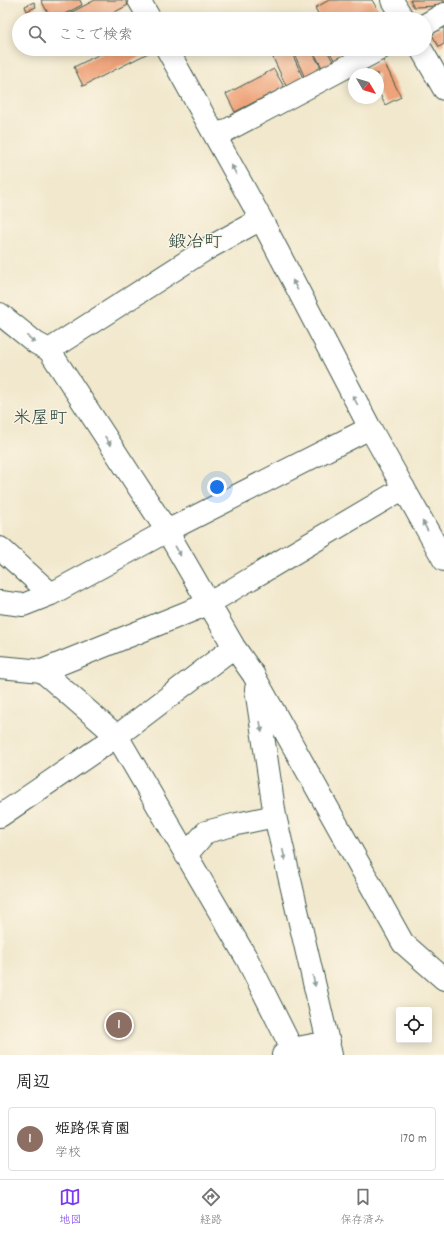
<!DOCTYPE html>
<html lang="ja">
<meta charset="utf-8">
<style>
:root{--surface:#fff;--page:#f2f2f2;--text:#222;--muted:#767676;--line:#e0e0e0;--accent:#7c3aed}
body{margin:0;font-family:Dekko,"Klee One",sans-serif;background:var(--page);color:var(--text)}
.controls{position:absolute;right:12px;bottom:12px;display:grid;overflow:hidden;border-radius:4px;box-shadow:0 2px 10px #0003}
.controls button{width:36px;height:36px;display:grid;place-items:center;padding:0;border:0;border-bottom:1px solid var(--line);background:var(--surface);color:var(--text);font:20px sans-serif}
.compass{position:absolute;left:348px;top:68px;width:36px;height:36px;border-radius:50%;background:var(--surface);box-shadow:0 2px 10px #0003;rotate:128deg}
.you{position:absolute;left:217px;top:487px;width:14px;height:14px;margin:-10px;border:3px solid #fff;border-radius:50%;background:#1a73e8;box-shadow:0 0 0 6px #1a73e833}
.badge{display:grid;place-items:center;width:26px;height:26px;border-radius:50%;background:var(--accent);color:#fff;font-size:13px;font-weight:700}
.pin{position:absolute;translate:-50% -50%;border:2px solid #fff;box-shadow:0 1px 4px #0006}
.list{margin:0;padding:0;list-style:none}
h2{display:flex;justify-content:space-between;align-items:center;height:52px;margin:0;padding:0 16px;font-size:17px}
h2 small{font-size:13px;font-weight:400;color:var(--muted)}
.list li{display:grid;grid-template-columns:26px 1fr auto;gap:12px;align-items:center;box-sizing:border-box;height:64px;margin:0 8px 8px;padding:0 8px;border:1px solid var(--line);border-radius:4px}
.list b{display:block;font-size:15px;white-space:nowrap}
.list p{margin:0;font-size:13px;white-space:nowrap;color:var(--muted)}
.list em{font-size:13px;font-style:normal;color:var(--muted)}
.icon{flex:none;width:22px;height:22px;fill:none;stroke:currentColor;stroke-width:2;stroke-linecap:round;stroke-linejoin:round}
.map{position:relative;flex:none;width:444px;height:1055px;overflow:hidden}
.search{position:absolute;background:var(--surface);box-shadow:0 2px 10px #0003;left:12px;right:12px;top:12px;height:44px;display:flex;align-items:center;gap:10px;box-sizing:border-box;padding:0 14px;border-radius:22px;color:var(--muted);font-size:15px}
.sheet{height:124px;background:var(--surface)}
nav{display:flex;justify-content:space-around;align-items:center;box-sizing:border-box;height:56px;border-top:1px solid var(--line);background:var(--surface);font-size:11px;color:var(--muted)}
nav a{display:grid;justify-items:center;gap:2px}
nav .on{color:var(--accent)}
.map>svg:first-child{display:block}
</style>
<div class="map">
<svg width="444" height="1055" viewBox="0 0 444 1055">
<rect width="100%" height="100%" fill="#fcf5e5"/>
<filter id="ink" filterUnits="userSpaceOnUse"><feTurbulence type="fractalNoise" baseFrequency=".025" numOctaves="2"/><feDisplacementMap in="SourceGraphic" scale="8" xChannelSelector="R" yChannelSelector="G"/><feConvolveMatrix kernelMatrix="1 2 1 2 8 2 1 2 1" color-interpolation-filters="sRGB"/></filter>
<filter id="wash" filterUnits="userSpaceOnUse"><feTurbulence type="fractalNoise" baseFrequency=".012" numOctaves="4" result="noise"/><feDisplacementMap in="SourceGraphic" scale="16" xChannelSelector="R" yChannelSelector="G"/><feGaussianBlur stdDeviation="0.9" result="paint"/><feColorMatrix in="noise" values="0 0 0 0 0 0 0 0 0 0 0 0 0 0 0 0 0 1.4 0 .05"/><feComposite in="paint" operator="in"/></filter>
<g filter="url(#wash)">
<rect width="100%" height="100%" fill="#f1e8cd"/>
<g id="blocks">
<!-- building -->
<path fill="#eea379" d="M41,0H80L82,5L55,19H51Z
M95,0H125L128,5L102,19H59Z
M329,0H372L383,19H321L315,8Z
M410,0H444V4L439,6L414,7Z
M34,2L36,7L27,11L25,6Z
M444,26V44L439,47L431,33Z
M110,49H156L83,86L74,67Z
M269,49H290L303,78L286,86Z
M308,49H311L322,70L305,78L295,56Z
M312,49H326L334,63L323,69Z
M328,49H336L337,50L339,49H355L356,51L336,63Z
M383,60L401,97L385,105L378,90V74H370L367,68Z
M274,69L284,87L235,112L226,94Z"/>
</g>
</g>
<g filter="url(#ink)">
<use href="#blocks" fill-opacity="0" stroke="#3e574b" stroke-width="1"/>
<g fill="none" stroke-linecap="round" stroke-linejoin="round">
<defs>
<path id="street" d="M139,0L150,19
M425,25L444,14
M167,49L261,219L370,428L444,560
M216,136L380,49
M0,314L36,343L49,350L167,531L234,647L253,674L403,943L444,979
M49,350L205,250L261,219
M0,548L51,594
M0,602L23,605L51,594L167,531L370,428
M0,667L42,671L208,604L404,488
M42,671L117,736L247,959L292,1049
M256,689L275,816L331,1055
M0,816L117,736L234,647
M186,855L206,832L237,824L275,816
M283,1055L292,1049L329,1042"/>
<path id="secondary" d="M392,0L403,19
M421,49L444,89"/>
</defs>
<!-- street casing -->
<use href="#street" stroke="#3e574b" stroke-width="24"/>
<!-- secondary casing -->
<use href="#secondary" stroke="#3e574b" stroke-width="24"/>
<!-- street -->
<use href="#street" stroke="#fff" stroke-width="22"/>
<!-- secondary -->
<use href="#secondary" stroke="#fff" stroke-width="22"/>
</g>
<!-- one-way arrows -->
<defs><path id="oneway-solid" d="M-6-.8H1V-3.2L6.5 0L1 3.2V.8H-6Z"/></defs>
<g fill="#8f9e9a">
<use href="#oneway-solid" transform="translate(234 170) rotate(-118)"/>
<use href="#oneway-solid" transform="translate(295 285) rotate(-118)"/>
<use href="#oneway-solid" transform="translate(31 339) rotate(38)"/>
<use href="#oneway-solid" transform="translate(355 400) rotate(-118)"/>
<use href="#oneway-solid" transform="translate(108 441) rotate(57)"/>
<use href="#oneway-solid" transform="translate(425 526) rotate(-119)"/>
<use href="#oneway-solid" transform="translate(178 551) rotate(61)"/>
<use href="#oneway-solid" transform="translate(261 727) rotate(81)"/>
<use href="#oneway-solid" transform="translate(284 855) rotate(77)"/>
<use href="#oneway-solid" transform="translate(314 981) rotate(77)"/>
</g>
</g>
<g text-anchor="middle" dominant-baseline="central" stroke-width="3" stroke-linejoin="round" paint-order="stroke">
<!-- quarter labels -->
<g font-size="18" fill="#1f3d34" stroke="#fcf5e5">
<text x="195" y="243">鍛冶町</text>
<text x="40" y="419">米屋町</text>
</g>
</g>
</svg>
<div class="controls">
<button><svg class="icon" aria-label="locate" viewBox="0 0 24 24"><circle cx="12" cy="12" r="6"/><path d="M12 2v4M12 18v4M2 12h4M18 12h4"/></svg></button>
</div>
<svg class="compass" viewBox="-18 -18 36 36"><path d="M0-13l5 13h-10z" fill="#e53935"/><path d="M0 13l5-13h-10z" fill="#767676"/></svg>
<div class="you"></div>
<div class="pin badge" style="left:119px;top:1025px;background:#8d6e63">1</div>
<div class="search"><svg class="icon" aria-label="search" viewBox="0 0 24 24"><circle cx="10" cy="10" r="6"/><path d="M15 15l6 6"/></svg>ここで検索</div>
</div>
<section class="sheet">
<h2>周辺<small></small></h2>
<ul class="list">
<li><span class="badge" style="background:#8d6e63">1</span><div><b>姫路保育園</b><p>学校</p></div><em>170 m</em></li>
</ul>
</section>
<nav>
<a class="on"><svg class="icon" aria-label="map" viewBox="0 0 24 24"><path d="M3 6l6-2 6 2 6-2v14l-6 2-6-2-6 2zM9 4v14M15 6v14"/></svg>地図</a>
<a><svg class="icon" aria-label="directions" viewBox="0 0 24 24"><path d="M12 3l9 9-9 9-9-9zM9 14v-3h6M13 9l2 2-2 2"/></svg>経路</a>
<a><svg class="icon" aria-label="saved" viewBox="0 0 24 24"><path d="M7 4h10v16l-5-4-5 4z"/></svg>保存済み</a>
</nav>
